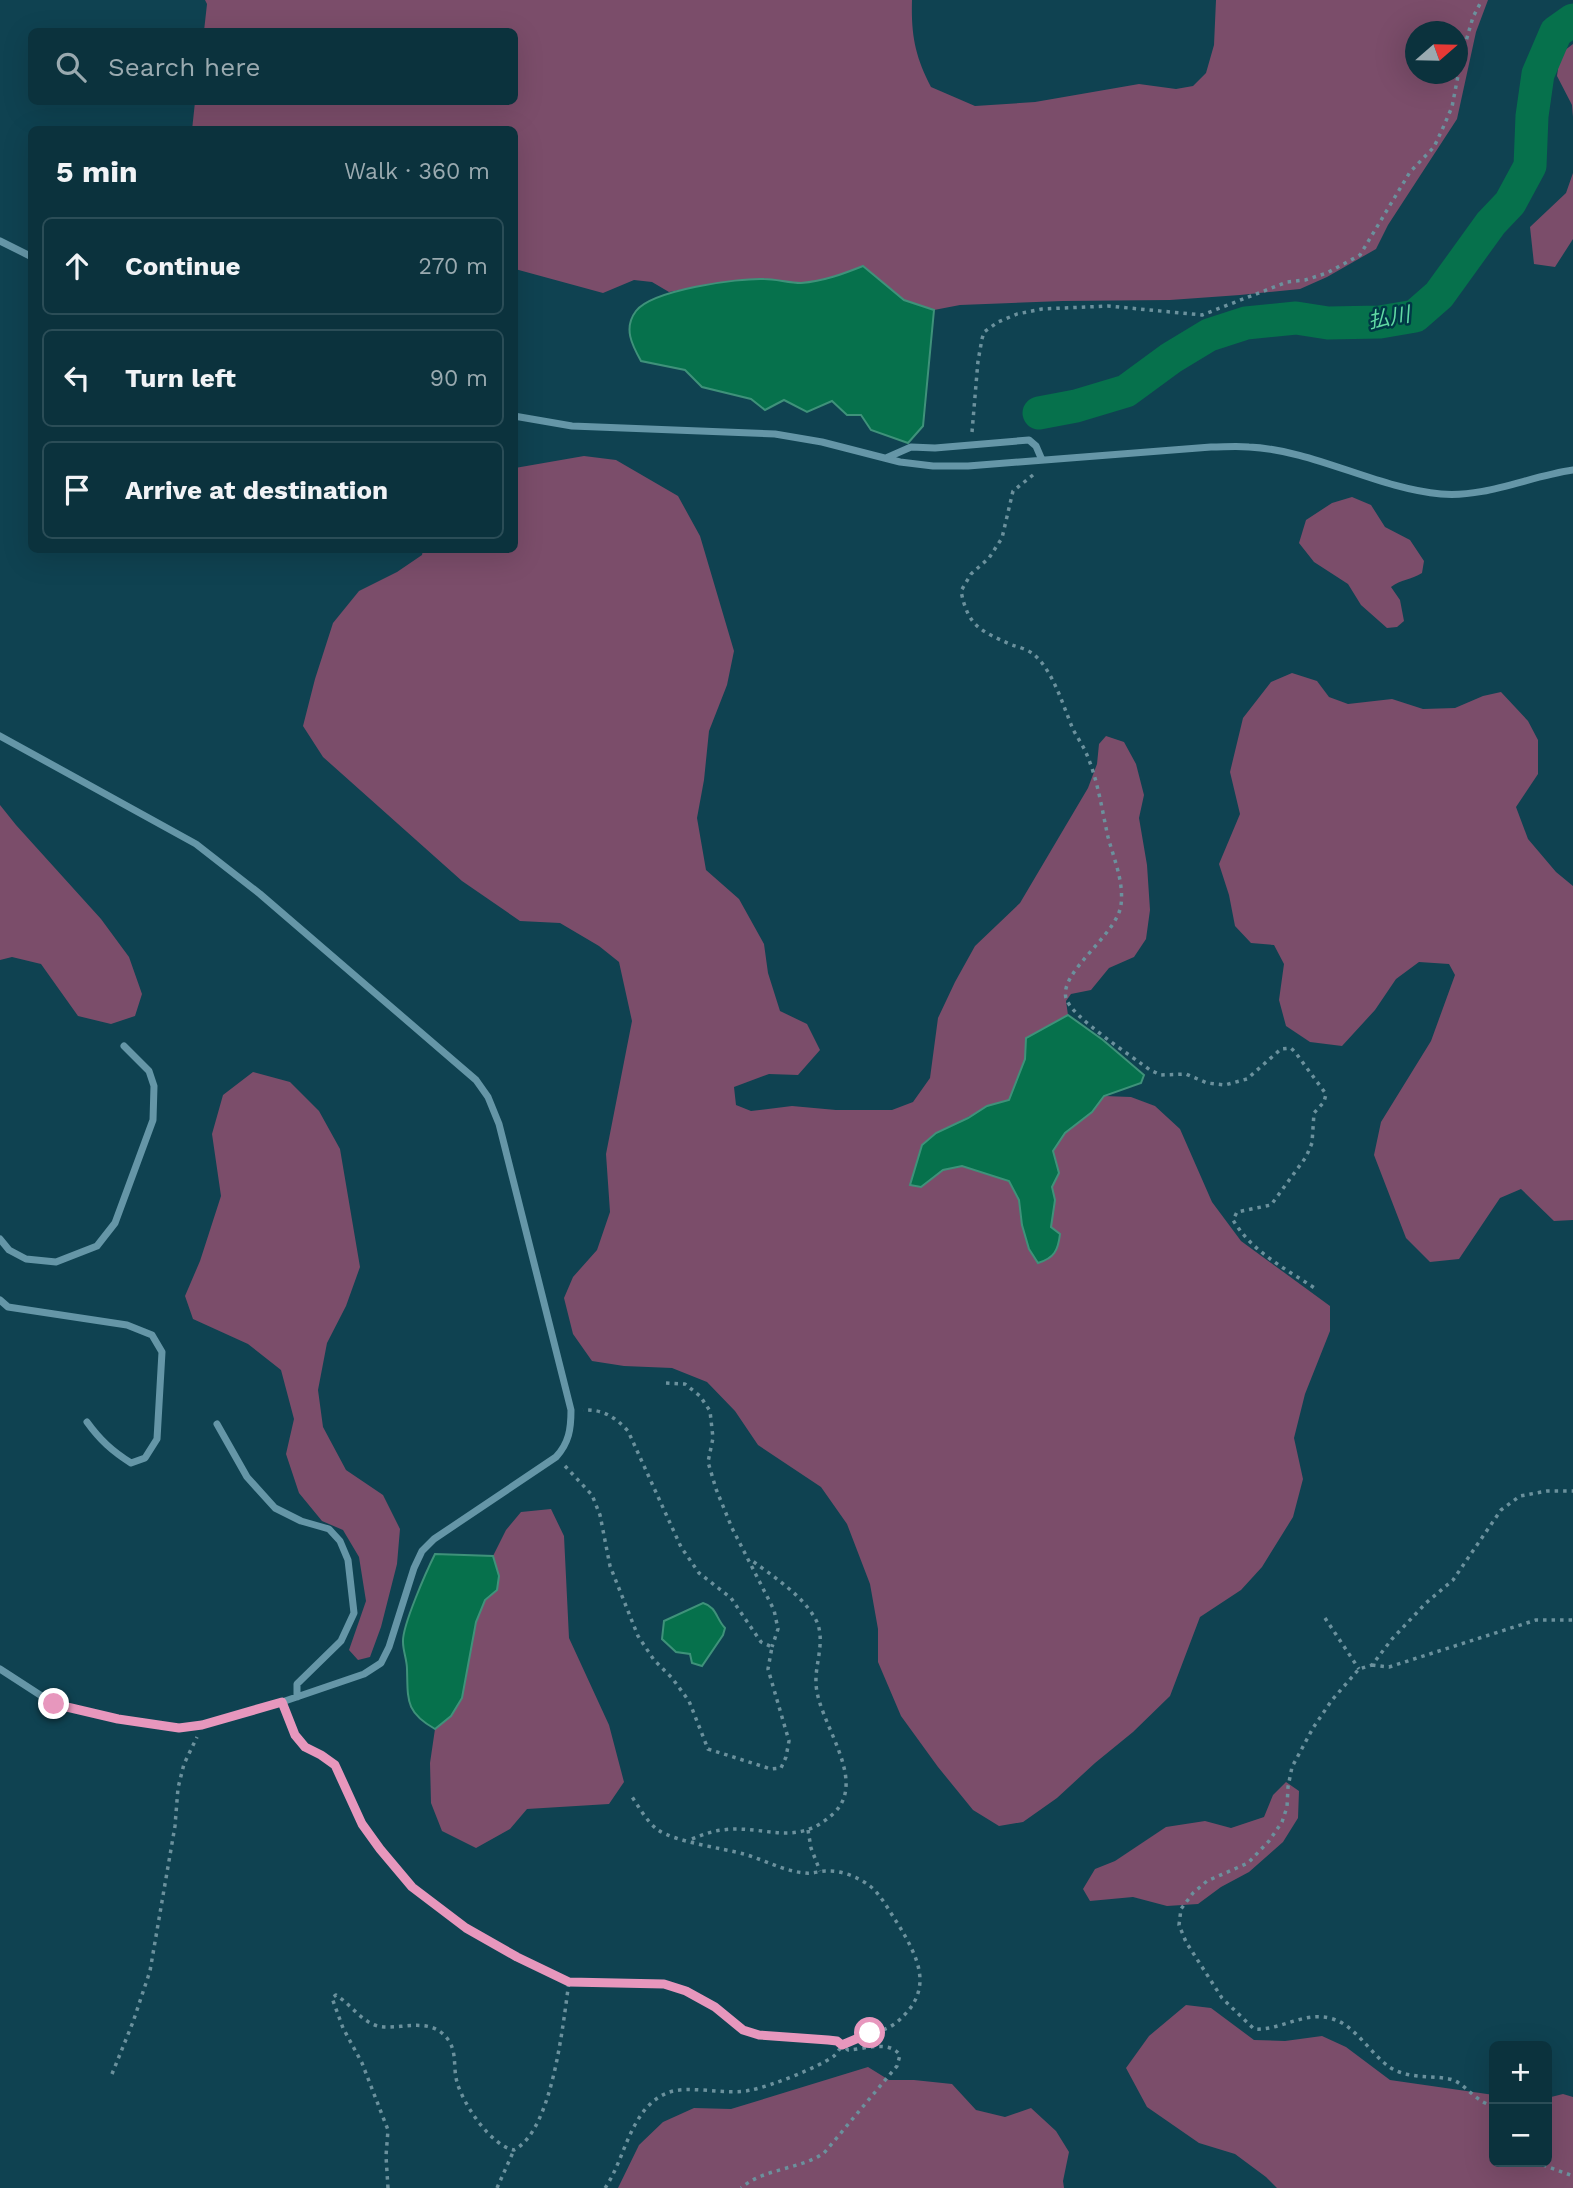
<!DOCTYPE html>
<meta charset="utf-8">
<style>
:root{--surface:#0b323d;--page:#193e48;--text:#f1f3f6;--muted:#9aaab0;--line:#2b4d57}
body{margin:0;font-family:"Work Sans","Noto Sans JP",sans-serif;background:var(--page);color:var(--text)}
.controls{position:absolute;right:21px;bottom:21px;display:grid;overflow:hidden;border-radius:10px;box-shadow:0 7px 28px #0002}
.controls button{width:63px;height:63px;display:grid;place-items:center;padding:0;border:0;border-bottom:2px solid var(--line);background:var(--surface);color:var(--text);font:35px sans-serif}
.compass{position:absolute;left:1405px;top:21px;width:63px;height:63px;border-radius:50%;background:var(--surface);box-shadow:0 7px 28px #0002;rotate:70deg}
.stop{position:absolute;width:21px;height:21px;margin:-16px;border:5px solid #e797bd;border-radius:50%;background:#fff}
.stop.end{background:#e797bd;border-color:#fff;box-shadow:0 2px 7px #0008}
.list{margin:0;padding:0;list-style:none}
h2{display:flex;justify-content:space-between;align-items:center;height:91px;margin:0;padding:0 28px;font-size:30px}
h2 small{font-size:23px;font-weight:400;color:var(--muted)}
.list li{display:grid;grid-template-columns:46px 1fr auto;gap:21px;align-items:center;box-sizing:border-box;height:98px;margin:0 14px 14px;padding:0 14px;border:2px solid var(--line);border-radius:10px}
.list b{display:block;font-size:26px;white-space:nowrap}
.list em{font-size:23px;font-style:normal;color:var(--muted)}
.icon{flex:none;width:38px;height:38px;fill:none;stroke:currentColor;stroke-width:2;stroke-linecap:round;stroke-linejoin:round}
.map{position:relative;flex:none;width:1573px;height:2188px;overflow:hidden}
.search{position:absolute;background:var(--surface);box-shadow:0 7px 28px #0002;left:28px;top:28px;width:490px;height:77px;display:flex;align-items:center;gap:18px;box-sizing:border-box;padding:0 24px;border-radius:10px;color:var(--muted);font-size:26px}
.panel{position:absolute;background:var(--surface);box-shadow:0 7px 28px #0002;left:28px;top:126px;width:490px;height:427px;border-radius:10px}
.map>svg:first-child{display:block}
</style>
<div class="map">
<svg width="1573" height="2188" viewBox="0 0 1573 2188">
<rect width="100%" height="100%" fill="#0f4251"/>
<!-- green -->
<path fill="#7b4d6a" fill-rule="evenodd" d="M205,0H912C911,35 915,56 931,87L975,106L1035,102L1139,84L1176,89L1193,86L1206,73L1214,45L1216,0H1488L1476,32L1457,119L1388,225L1376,249L1327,277L1300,289L1240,295L1170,300L1063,301L960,305L934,310L904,300L863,266L833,278L800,283L762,279L730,281L669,292L652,282L634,280L603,293L515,269L514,130H192L195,102H514V32L204,31L207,4ZM1416,32H1458V74H1416Z
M1573,44V117L1572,105L1557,76L1560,54Z
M1573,173V239L1555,267L1534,264L1530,227L1566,193Z
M584,456L616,460L678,496L700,536L734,651L727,685L709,731L704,780L697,818L706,870L739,899L764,944L768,973L780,1011L807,1024L820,1050L798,1075L769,1074L734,1087L736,1105L751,1111L792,1106L836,1110H892L913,1102L930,1078L938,1018L955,982L975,946L1020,903L1088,788L1097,764L1099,744L1106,736L1124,742L1136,764L1144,795L1139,818L1147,865L1150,910L1146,939L1134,957L1109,968L1091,990L1071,994L1066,1001L1068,1015L1026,1038L1025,1059L1009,1100C983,1107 961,1122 936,1133L921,1187L943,1170L962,1166L1009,1181L1019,1200L1022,1225L1051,1227L1055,1200L1052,1187L1059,1173L1053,1151L1065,1133L1092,1112L1104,1096L1131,1097L1155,1106L1180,1129L1212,1202L1241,1241L1330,1306V1331L1305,1394L1294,1438L1303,1479L1293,1517L1262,1567L1241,1590L1200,1617L1170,1696L1133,1732L1095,1763L1057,1798L1023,1822L999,1826L973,1810L938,1767L901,1716L878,1662V1629L870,1584L847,1524L821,1487L758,1445L735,1411L707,1382L672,1368L624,1366L592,1361L573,1334L564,1298L573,1277L597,1250L610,1212L606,1154L632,1021L619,962L599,946L560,923L520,921L462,881L323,757L303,726L315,679L333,623L359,591L397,572L422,555L423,550H514L515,468Z
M1352,497L1371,505L1385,527L1410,540L1424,561L1422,573C1411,580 1401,579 1391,587L1400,600L1404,621L1397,627L1387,628L1361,605L1348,584L1314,562L1299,543L1306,520L1332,503Z
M1292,673L1317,681L1329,697L1348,704L1392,699L1423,709L1455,708L1483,696L1501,692L1528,721L1538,740V774L1516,807L1528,839L1556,872L1573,886V1220L1554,1221L1521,1189L1500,1198L1459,1259L1430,1262L1406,1238L1374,1155L1381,1122L1431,1041L1455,975L1449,964L1419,962L1396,979L1375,1010L1342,1046L1310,1042L1286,1026L1279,1000L1284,964L1274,945L1251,943L1235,926L1229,895L1219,864L1240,814L1230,772L1243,718L1271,682Z
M0,805L16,825L101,919L129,957L142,994L135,1016L111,1024L78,1016L41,964L12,957L0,960Z
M253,1072L290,1082L319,1111L340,1149L360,1267L346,1306L327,1343L318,1390L323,1427L346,1470L383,1495L400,1529L397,1564L381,1627L370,1657L358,1660L349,1650L366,1601L359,1557L343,1530L322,1521L299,1493L286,1454L294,1419L281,1370L248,1344L193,1319L185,1296L200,1261L221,1196L212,1134L223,1095Z
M551,1509L564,1536L569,1638L609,1725L624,1782L609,1804L527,1809L510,1829L476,1848L442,1831L431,1803L430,1763L435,1729C477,1694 462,1665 477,1620C482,1604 490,1590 499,1576L493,1556L506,1530L521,1512Z
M1286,1782L1299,1791L1298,1818L1283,1842L1249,1872L1221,1887L1198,1904L1167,1906L1133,1897L1090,1901L1083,1889L1095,1869L1115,1861L1166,1827L1205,1821L1231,1828L1264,1817L1273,1795Z
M1186,2005L1211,2008L1254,2040L1285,2041L1322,2036L1346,2047L1390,2080L1494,2095V2162H1547V2098L1563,2094L1573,2097V2188H1277L1266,2177L1235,2154L1199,2143L1147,2107L1126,2068L1149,2036Z
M868,2067L889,2080H914L952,2084L976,2110L1005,2117L1031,2108L1056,2131L1069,2152L1063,2181L1064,2188H618L639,2145L663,2122L694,2108L731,2109Z"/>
<!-- water -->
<path fill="#06714c" stroke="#3f927a" stroke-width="2" d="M863,266L904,300L934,310L923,426L908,443L871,430L861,415H847L832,401L807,412L784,400L765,410L751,399L702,387L685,370L641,361C632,345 623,328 636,311C652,290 737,278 764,279C776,279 789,283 801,283C824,281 843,274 863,266Z
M1068,1015L1103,1040L1144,1075L1141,1083L1104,1096L1092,1112L1065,1133L1053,1151L1059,1173L1052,1187L1055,1200L1051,1227L1060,1234C1058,1251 1054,1258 1038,1263L1029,1249L1022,1225L1019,1200L1009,1181L962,1166L943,1170L921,1187L910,1185L922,1145L936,1133L968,1118L987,1106L1009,1100L1025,1059L1026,1038Z
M435,1554L493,1556L499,1576L497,1590L485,1600L476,1622L462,1698L451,1716L435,1729C405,1712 408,1700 407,1669C407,1660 403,1651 403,1642C402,1626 427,1570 435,1554Z
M703,1603C717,1607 716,1619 725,1628L723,1635L702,1666L692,1663L690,1654L676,1652L662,1639L664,1621Z"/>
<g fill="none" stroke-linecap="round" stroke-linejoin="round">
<!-- river -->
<path stroke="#06714c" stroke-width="33" d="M1039,413L1076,406L1126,391L1171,358L1209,335L1246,323L1296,318L1328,323L1380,322L1415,316L1439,295L1491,223L1510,203L1530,166L1532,116L1538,74L1556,32L1573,20"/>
<!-- path -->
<path stroke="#6b919d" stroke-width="3.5" stroke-dasharray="3.5 5" stroke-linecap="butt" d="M972,432L978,361L982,339L984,332L998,322L1017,314L1042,309L1108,306L1202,315L1287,282L1305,280L1327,273L1360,255L1410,172L1434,147L1442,130L1452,107L1462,55L1473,17L1482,0
M1033,475L1013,491L1002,538L989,558L971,574L961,591C968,627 981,631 1012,645C1018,647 1026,649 1032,653C1052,668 1063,705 1072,727C1076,736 1083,745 1087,755C1098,781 1102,810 1108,837C1114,859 1124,882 1121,905C1117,935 1059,972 1066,998C1070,1016 1133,1057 1150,1070L1161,1075L1186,1074L1207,1083L1225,1085L1247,1079L1281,1049L1291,1048L1295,1052L1326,1094L1324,1102L1314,1113L1312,1143L1306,1157L1271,1205L1237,1212L1233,1220C1252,1252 1286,1269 1316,1289
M666,1383L685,1384L700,1396L710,1411L713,1438L708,1462L716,1489L732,1528L774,1610L778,1629L772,1647
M565,1466L592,1495L600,1515L610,1566L638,1636L654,1660L672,1678L689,1701L708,1749L771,1769L781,1768L786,1757L789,1741L768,1669L772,1647L761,1642L731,1598L699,1573L681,1547L628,1431C615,1417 603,1409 583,1410
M1325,1618L1359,1669
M1372,1665L1389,1667L1536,1620H1573
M287,1714L295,1735L305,1747L322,1755L335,1765L345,1783L362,1824L412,1887L466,1928L517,1957L569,1982L664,1984L686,1991L715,2007L743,2030L759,2035L837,2041L848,2050C865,2049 889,2040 900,2055L897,2066L824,2153C799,2170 764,2168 741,2188
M808,1830L811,1848L820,1871
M692,1839C702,1835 712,1831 722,1830C764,1824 796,1849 834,1813C869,1779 817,1722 816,1683C815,1663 826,1640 816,1620C802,1594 772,1576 750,1559
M112,2074L133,2022L150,1971L175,1826L178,1788L184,1764L197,1737
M1494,2107C1490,2105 1484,2103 1480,2100C1469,2093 1461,2081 1449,2079C1429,2075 1409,2079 1391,2068C1371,2055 1356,2026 1333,2019C1304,2010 1281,2031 1254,2029L1222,1998L1186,1942L1179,1925L1181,1909L1193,1893L1207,1881L1248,1863L1269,1841L1282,1822L1287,1807L1288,1787L1292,1767L1313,1728L1332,1700L1359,1669L1372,1665L1392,1639L1426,1603L1453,1580L1501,1510L1520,1496L1547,1491H1573
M1535,2162L1573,2176
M388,2188L386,2156L388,2130L362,2063L343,2028L332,1998L336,1995C352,2005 364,2026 384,2027C407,2028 433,2017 449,2041C457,2053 453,2069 457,2082C463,2104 491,2146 514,2150C553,2130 563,2023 569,1982
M497,2188L514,2150
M605,2188C625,2160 630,2108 667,2093C688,2084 725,2096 751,2090C771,2086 817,2068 834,2056C839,2052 841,2044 848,2041C863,2034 884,2033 897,2022C935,1990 919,1959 898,1924C889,1911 882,1896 870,1886C858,1877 841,1870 826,1871C819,1871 812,1874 805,1873C783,1871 765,1860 744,1854C721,1848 676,1842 658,1830C647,1822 639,1807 632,1797"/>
<!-- minor -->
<path stroke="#6596a7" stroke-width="7" d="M0,241L32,257
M514,416L572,426L775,434L822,442L900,462L933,466H968L1211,447C1224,447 1236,446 1249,447C1314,450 1376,488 1441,494C1485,498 1530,476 1573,470
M886,458L911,447L935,448L1029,440L1036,446L1042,460
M0,736L196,844L260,894L476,1080L488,1097L499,1124L571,1410C571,1429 569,1443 556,1457L434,1539L422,1551L414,1568L389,1647L381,1663L364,1674L282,1702L202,1725L179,1728L118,1719L54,1704L0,1669
M0,1239L9,1250L26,1259L56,1262L97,1246L115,1223L153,1120L154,1086L149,1071L124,1046
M0,1300L8,1307L127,1325L152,1335L162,1352L157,1439L145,1458L131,1463C112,1451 100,1440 87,1422
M217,1424L247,1477L275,1508L301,1521L329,1529L340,1541L348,1560L354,1613L341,1641L297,1684V1697"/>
</g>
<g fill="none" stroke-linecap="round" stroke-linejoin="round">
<!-- route -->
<path stroke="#e797bd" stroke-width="9" d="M54,1704L118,1719L179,1728L202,1725L282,1702L295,1735L305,1747L321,1755L335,1765L362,1824L380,1849L412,1887L466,1928L517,1957L569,1982L664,1984L686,1991L715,2007L743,2030L759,2035L828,2040L837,2041L842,2045L870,2033"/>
</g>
<g text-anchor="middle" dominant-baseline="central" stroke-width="5" stroke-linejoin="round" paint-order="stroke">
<!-- water labels -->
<g font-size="21" font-style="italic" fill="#61daa4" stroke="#003846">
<text transform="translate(1389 317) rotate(-10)">払川</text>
</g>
</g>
</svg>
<div class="controls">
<button>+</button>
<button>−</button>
</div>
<svg class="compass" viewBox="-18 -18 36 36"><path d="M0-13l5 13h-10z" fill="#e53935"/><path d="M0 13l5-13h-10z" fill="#9aaab0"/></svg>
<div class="stop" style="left:870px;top:2033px"></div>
<div class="stop end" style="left:54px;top:1704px"></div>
<div class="search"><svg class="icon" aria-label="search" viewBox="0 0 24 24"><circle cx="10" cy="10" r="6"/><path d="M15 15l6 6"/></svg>Search here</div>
<section class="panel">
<h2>5 min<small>Walk · 360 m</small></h2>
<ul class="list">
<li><svg class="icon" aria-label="ahead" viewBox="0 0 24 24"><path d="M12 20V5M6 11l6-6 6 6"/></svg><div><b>Continue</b></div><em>270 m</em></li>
<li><svg class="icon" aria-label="left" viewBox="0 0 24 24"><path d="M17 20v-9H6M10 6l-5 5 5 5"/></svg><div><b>Turn left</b></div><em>90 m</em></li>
<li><svg class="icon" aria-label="arrive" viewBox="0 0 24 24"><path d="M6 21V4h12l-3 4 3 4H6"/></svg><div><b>Arrive at destination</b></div></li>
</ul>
</section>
</div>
